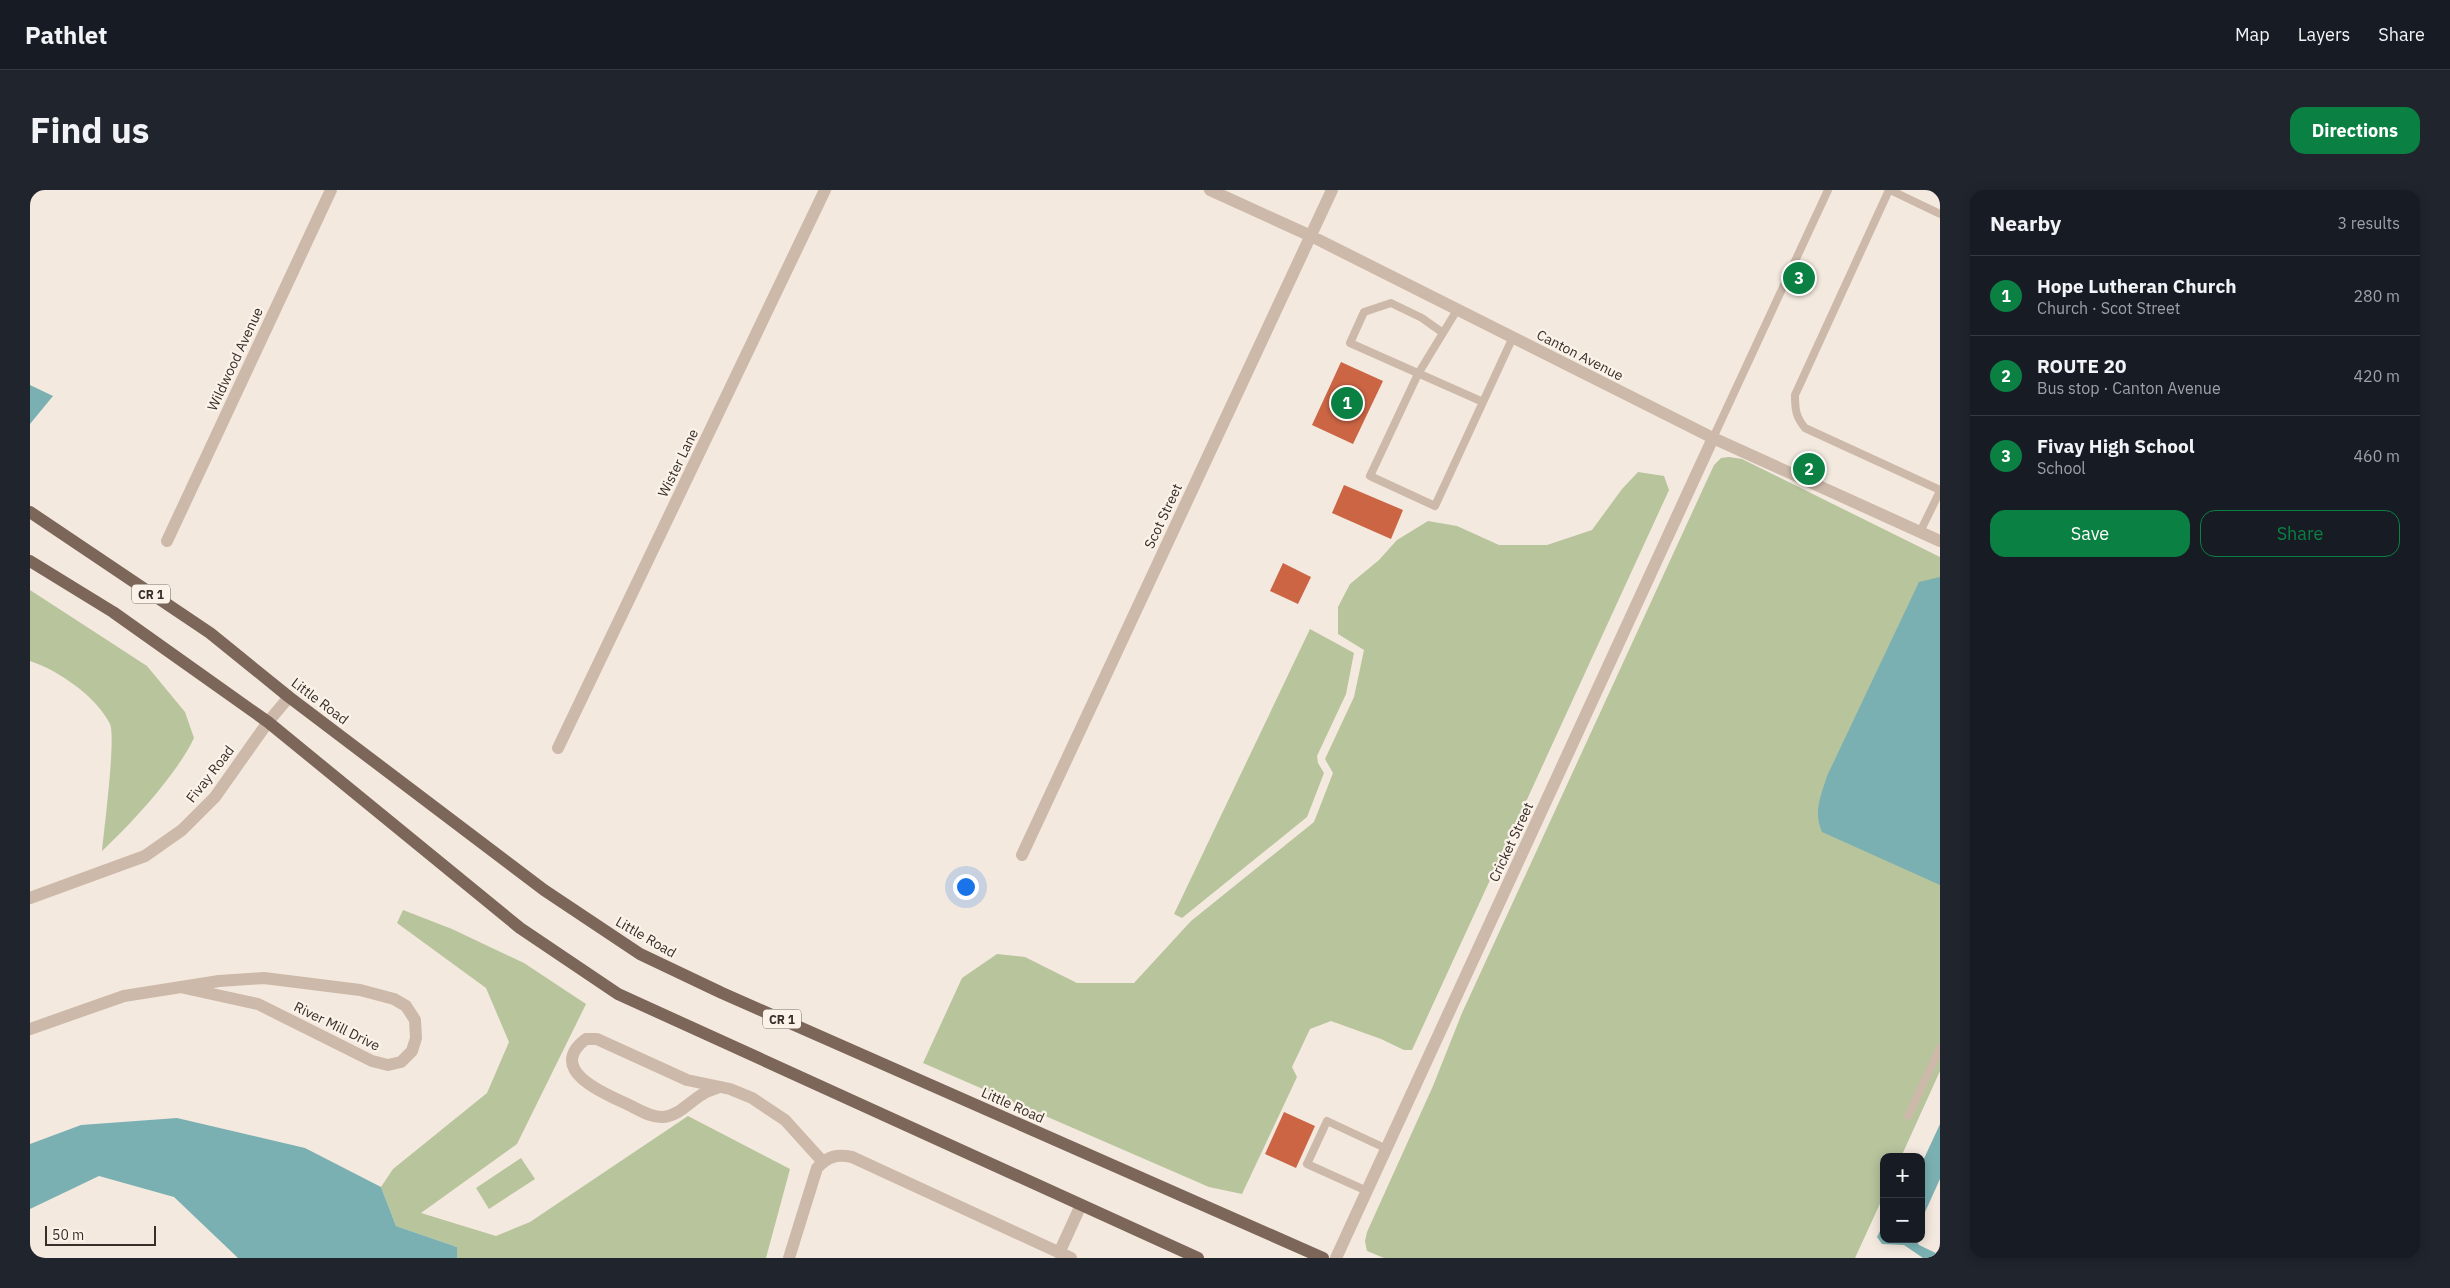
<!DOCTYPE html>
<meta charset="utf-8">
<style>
:root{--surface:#171b24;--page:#20242c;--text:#f1f3f6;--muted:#9ea1a6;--line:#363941;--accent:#0b8043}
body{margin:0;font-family:"IBM Plex Sans",sans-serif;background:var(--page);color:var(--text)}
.controls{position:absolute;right:15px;bottom:15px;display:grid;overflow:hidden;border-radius:10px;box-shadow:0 2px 12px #0003}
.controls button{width:45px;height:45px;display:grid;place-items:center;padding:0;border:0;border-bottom:1px solid var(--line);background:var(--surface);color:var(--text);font:25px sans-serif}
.scale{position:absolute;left:15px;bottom:12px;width:111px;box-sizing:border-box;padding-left:5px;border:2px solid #392e29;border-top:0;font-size:14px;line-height:18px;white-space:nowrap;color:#392e29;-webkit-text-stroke:4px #fbf3ea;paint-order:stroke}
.you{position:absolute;left:935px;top:696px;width:18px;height:18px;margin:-12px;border:4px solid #fff;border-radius:50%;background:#1a73e8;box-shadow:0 0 0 8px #1a73e833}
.badge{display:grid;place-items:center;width:32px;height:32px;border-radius:50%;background:var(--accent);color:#fff;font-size:16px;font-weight:700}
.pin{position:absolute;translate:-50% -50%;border:2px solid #fff;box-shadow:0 1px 5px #0006}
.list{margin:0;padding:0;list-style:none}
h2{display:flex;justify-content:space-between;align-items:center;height:65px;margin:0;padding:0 20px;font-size:21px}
h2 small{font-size:16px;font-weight:400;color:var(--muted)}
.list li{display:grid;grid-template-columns:32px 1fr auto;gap:15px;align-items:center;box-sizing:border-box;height:80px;padding:0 20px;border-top:1px solid var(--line)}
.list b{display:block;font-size:19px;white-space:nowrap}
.list p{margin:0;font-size:16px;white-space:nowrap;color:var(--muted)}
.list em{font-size:16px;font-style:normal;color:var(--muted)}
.actions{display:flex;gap:10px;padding:15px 20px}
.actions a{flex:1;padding:11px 0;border:1px solid var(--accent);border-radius:15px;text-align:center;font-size:18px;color:var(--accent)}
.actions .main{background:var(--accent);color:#fff}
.map{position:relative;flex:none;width:1910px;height:1068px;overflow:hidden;border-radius:15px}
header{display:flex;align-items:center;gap:30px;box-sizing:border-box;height:70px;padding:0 25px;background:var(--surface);border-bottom:1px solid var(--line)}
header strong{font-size:24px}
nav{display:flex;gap:28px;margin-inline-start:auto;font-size:18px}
.intro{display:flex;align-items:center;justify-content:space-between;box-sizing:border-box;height:120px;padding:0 30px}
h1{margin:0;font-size:35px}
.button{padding:12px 22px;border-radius:15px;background:var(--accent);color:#fff;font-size:18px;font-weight:700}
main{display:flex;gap:30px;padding:0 30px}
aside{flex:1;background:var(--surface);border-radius:15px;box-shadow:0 2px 12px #0003}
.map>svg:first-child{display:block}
</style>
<header>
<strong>Pathlet</strong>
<nav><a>Map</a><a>Layers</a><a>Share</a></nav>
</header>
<div class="intro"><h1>Find us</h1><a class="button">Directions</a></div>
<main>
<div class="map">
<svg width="1910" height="1068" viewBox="0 0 1910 1068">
<rect width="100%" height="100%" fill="#f4e9de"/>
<!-- green -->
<path fill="#b7c49c" d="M1699,267L1712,269L1910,367V881L1871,967H1854V1005L1825,1068H1354L1337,1061L1335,1051L1337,1042L1403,896L1432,823L1684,275L1691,268Z
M1608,282L1634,286L1639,300L1382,860H1374L1351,849L1301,831L1280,839L1262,877L1267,887L1212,1004L1179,997L893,873L932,788L967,764L995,767L1047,793H1104L1161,731L1284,632L1303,583L1295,569L1324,507L1334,460L1308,444V417L1320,394L1349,370L1367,350L1398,331L1427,336L1469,355H1517L1562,340L1592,299Z
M0,400L117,476L155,522L164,548C147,584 102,633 72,661C74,640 86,548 80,534C67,507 28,480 0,471Z
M1280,439L1324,463L1316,504L1287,566L1288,573L1294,583L1277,627L1152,728L1144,724Z
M373,720L422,739L494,773L556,814L487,954L391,1023L466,1046L500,1032L658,926L760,979L736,1068H427V1057L366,1036L351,997L363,979L457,903L479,852L456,798L367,733Z
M491,968L505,989L459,1019L446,998Z"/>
<!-- water -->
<path fill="#7bb0b2" d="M0,195L23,206L0,234Z
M1910,387V695L1792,642C1783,622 1791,606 1797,586L1889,392Z
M147,928L275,958L351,997L366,1036L427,1057V1068H208L144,1007L69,986L0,1019V954L51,935Z
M1910,934V989L1891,1031V975Z
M1854,1033V1049H1885L1889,1055L1910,1065V1068H1893L1874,1055L1852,1054L1847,1047Z"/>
<!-- building -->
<path fill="#cb6544" d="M1311,172L1353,191L1323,254L1282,235Z
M1314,295L1373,320L1361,349L1302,323Z
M1253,373L1281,387L1268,414L1240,401Z
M1254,922L1285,936L1266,978L1235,964Z"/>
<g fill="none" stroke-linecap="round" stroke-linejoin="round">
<!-- service -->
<path stroke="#cdb9a9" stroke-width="8" d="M1859,0L1765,205C1765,220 1766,227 1775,238L1910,300
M1860,0L1910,24
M1427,120L1388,184L1340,286L1405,316L1483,147
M1413,143L1392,128L1361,113L1334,122L1320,153L1453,212
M1683,248L1798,0
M1890,342L1910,301
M1878,926L1910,858
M1337,1001L1277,974L1297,931L1357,959"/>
<!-- minor -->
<path stroke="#cdb9a9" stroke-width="12" d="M1180,0L1281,46L1683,248L1910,351
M137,351L301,0
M528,558L795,0
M992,665L1302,0
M0,839L94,806L189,791L234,788L330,800L364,809L376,816L385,830L386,848L382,861L371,872L358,875L342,871L228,814L150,797
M687,898C682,900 677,901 673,904C660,911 649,926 633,927C621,928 608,919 597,914C572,903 516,879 556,849H567L657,890L700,899L722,908L755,930L793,972
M1029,1063L1051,1015
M759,1068L787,978C798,966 807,964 822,967L1041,1068
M1306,1068L1683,248"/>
<!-- tertiary -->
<path stroke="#cdb9a9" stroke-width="12" d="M0,708L115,666L152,640L185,607L238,532L259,507"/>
<!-- primary -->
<path stroke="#7c6559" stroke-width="12" d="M0,322L180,443L259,507L514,700L610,764L692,803L1293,1068
M0,371L83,422L238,532L490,738L588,804L1168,1068"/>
</g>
<g text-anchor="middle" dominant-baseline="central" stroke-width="4.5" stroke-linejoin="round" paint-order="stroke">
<!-- shield labels -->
<g fill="#fbf3ea" stroke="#736963" stroke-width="1">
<rect x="102" y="394.5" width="38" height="19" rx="4"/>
<rect x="733" y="819.5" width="38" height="19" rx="4"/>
</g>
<g font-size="12" font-weight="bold" fill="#392e29">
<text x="121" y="404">CR 1</text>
<text x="752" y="829">CR 1</text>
</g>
<!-- street labels -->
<g font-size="14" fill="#392e29" stroke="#fbf3ea">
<text transform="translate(1550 165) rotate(27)">Canton Avenue</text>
<text transform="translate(205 169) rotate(-65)">Wildwood Avenue</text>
<text transform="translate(648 273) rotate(-64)">Wister Lane</text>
<text transform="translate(1133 326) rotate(-65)">Scot Street</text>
<text transform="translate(290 511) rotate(37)">Little Road</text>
<text transform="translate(180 584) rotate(-52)">Fivay Road</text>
<text transform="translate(1481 652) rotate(-65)">Cricket Street</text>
<text transform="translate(616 747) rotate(30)">Little Road</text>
<text transform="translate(307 836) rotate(26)">River Mill Drive</text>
<text transform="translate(983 915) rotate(24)">Little Road</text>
</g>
</g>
</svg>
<div class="controls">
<button>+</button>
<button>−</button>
</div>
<div class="scale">50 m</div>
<div class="you"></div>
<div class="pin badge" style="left:1317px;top:213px">1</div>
<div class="pin badge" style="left:1779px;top:279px">2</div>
<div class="pin badge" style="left:1769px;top:88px">3</div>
</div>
<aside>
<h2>Nearby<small>3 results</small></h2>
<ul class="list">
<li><span class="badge">1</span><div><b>Hope Lutheran Church</b><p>Church · Scot Street</p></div><em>280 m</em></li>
<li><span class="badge">2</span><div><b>ROUTE 20</b><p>Bus stop · Canton Avenue</p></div><em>420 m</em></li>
<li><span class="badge">3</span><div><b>Fivay High School</b><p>School</p></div><em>460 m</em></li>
</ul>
<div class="actions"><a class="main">Save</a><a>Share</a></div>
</aside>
</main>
